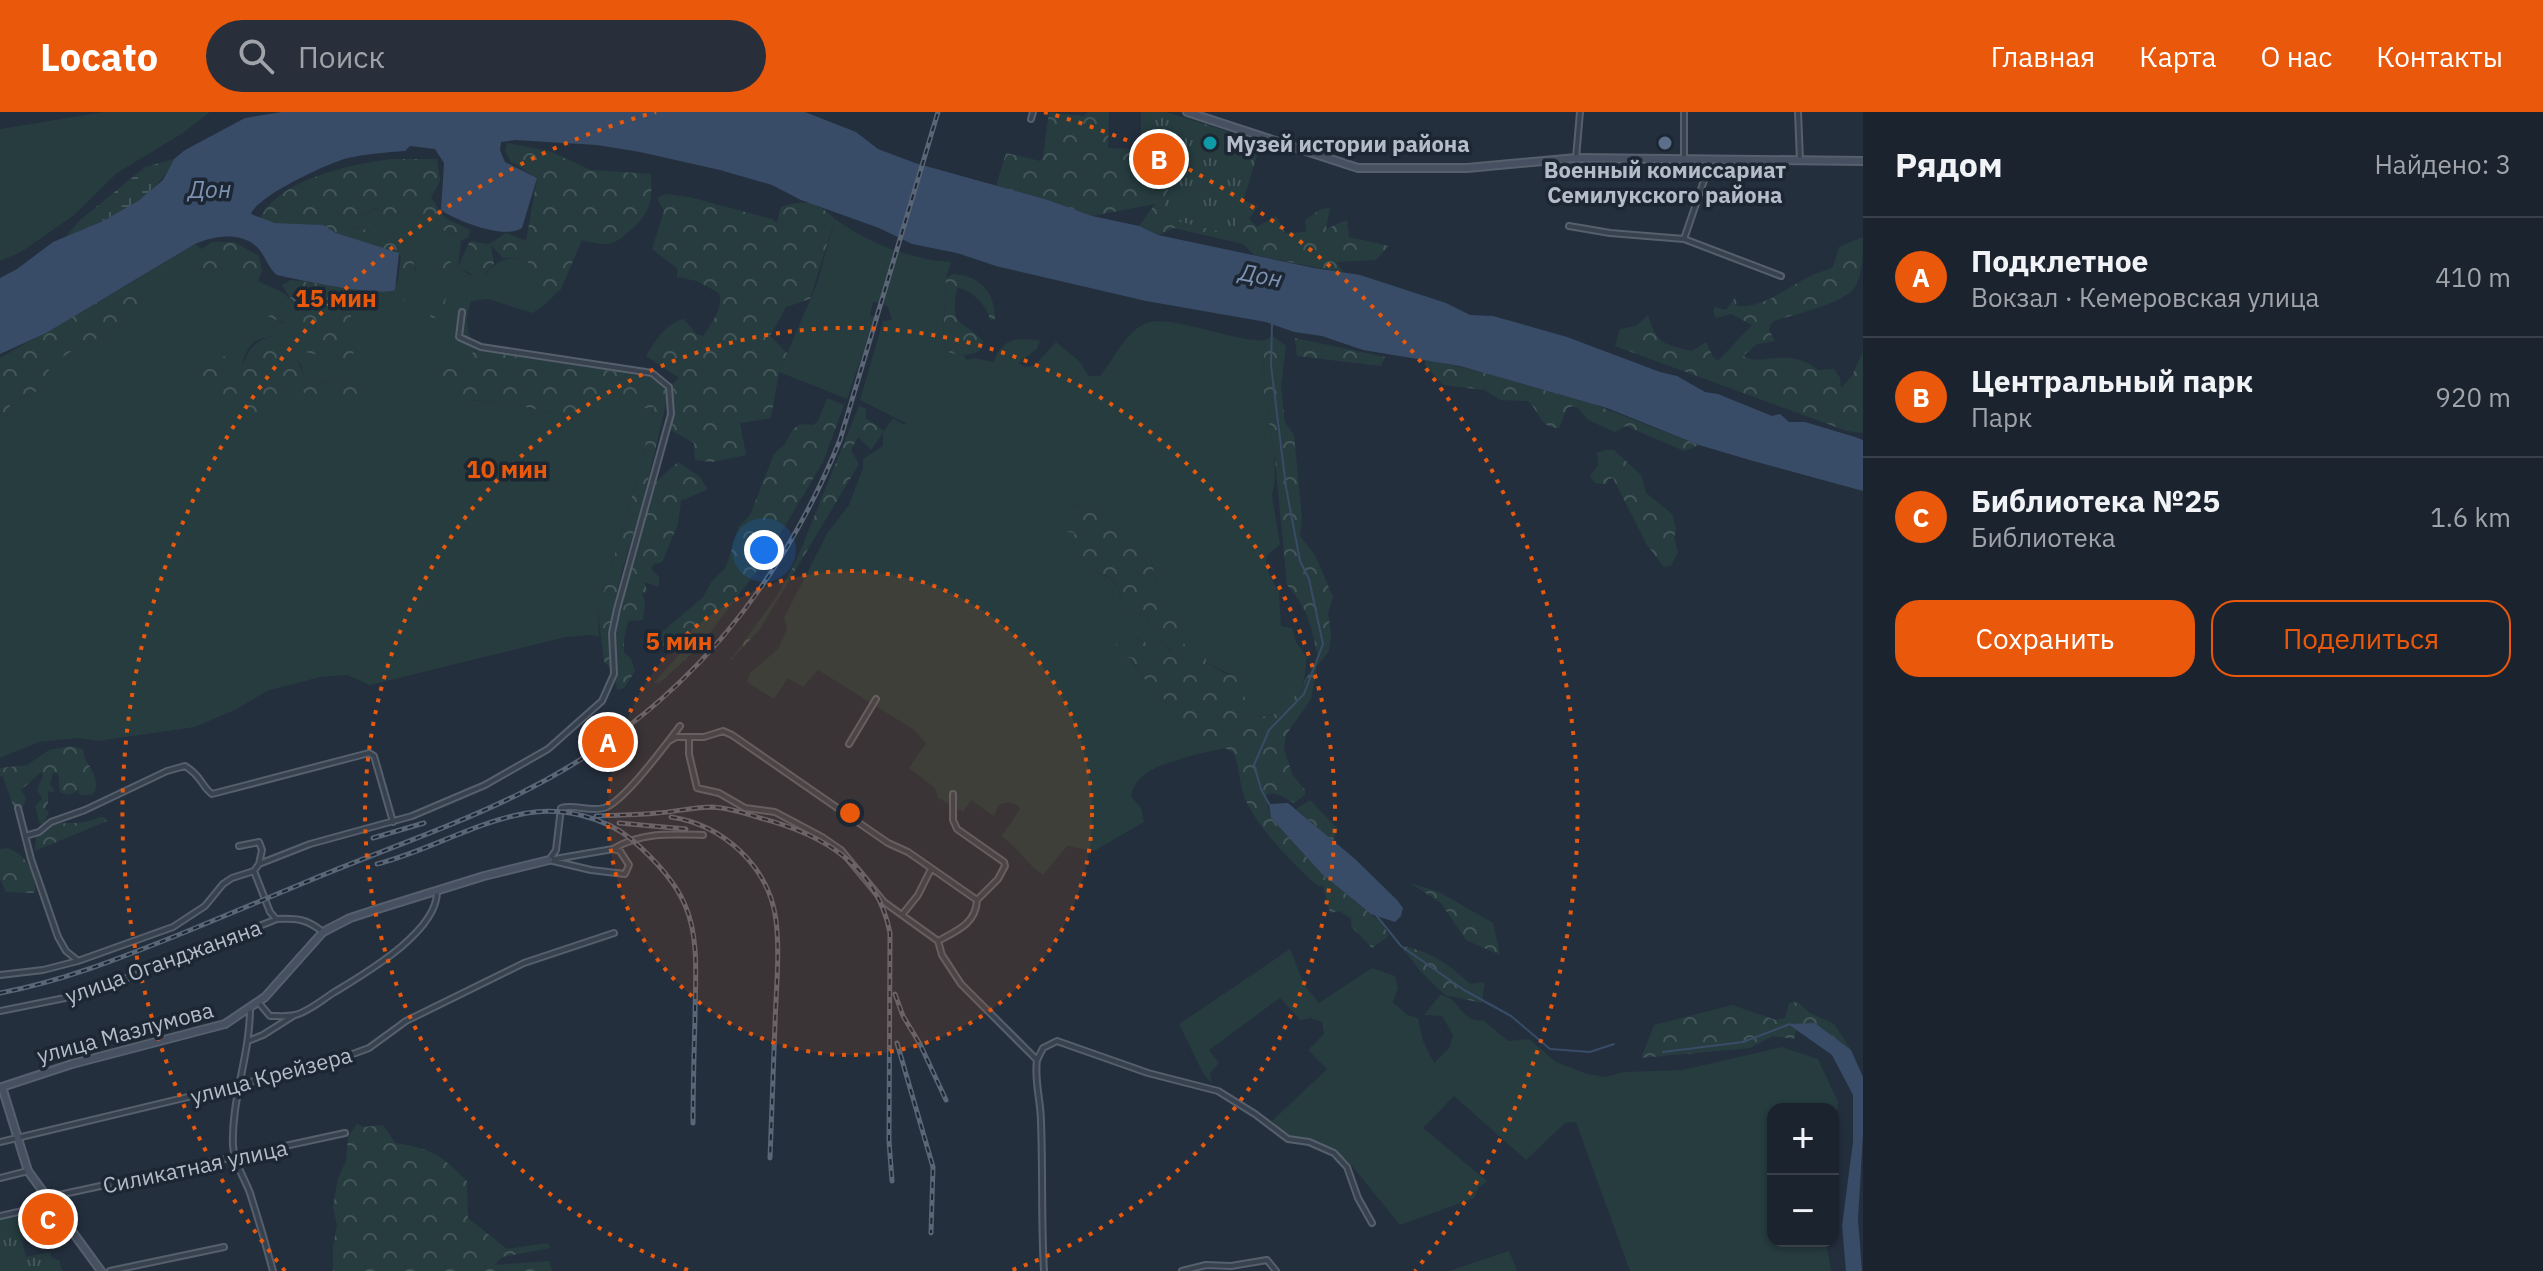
<!DOCTYPE html>
<html lang="ru">
<meta charset="utf-8">
<style>
:root{--surface:#1b232e;--page:#282f3a;--text:#f1f3f6;--muted:#a0a4aa;--line:#39404a;--accent:#ea580c}
body{margin:0;font-family:"IBM Plex Sans",sans-serif;background:var(--page);color:var(--text)}
.controls{position:absolute;right:24px;bottom:24px;display:grid;overflow:hidden;border-radius:16px;box-shadow:0 2px 6px #0004}
.controls button{width:72px;height:72px;display:grid;place-items:center;padding:0;border:0;border-bottom:2px solid var(--line);background:var(--surface);color:var(--text);font:40px sans-serif}
.you{position:absolute;left:764px;top:438px;width:28px;height:28px;margin:-20px;border:6px solid #fff;border-radius:50%;background:#1a73e8;box-shadow:0 0 0 12px #1a73e833}
.badge{display:grid;place-items:center;width:52px;height:52px;border-radius:50%;background:var(--accent);color:#fff;font-size:26px;font-weight:700}
.pin{position:absolute;translate:-50% -50%;border:4px solid #fff;box-shadow:0 2px 8px #0006}
.list{margin:0;padding:0;list-style:none}
h2{display:flex;justify-content:space-between;align-items:center;height:104px;margin:0;padding:0 32px;font-size:34px}
h2 small{font-size:26px;font-weight:400;color:var(--muted)}
.list li{display:grid;grid-template-columns:52px 1fr auto;gap:24px;align-items:center;box-sizing:border-box;height:120px;padding:0 32px;border-top:2px solid var(--line)}
.list b{display:block;font-size:30px;white-space:nowrap}
.list p{margin:0;font-size:26px;white-space:nowrap;color:var(--muted)}
.list em{font-size:26px;font-style:normal;color:var(--muted)}
.actions{display:flex;gap:16px;padding:24px 32px}
.actions a{flex:1;padding:18px 0;border:2px solid var(--accent);border-radius:24px;text-align:center;font-size:28px;color:var(--accent)}
.actions .main{background:var(--accent);color:#fff}
.icon{flex:none;width:44px;height:44px;fill:none;stroke:currentColor;stroke-width:2;stroke-linecap:round;stroke-linejoin:round}
.map{position:relative;flex:none;width:1863px;height:1159px;overflow:hidden}
header{display:flex;align-items:center;gap:48px;box-sizing:border-box;height:112px;padding:0 40px;background:var(--accent);color:#fff}
header strong{font-size:38px}
nav{display:flex;gap:44px;margin-inline-start:auto;font-size:28px}
.search{width:560px;height:72px;background:var(--page);display:flex;align-items:center;gap:20px;box-sizing:border-box;padding:0 28px;border-radius:44px;color:var(--muted);font-size:30px}
main{display:flex}
aside{flex:1;background:var(--surface)}
.map>svg:first-child{display:block}
</style>
<header>
<strong>Locato</strong>
<div class="search"><svg class="icon" aria-label="search" viewBox="0 0 24 24"><circle cx="10" cy="10" r="6"/><path d="M15 15l6 6"/></svg>Поиск</div>
<nav><a>Главная</a><a>Карта</a><a>О нас</a><a>Контакты</a></nav>
</header>
<main>
<div class="map">
<svg width="1863" height="1159" viewBox="0 0 1863 1159">
<defs>
<pattern id="forest-crowns" width="20" height="18" patternUnits="userSpaceOnUse" patternTransform="scale(2)"><rect width="20" height="18" fill="#263c3f"/><path d="M2 6a3 3 0 1 1 6 0M12 15a3 3 0 1 1 6 0" fill="none" stroke="#435659"/></pattern>
<pattern id="wetland-marsh" width="20" height="14" patternUnits="userSpaceOnUse" patternTransform="scale(2)"><rect width="20" height="14" fill="#263c3f"/><path d="M1 5h8M5 5V1M11 12h8M15 12V8" fill="none" stroke="#435659"/></pattern>
<pattern id="park-tufts" width="24" height="20" patternUnits="userSpaceOnUse" patternTransform="scale(2)"><rect width="24" height="20" fill="#263c3f"/><path d="M3 7l-1-3M5 7V3M7 7l1-3M15 17l-1-3M17 17v-4M19 17l1-3" fill="none" stroke="#435659"/></pattern>
</defs>
<rect width="100%" height="100%" fill="#242f3e"/>
<!-- green -->
<path fill="#263c3f" fill-rule="evenodd" d="M104,0H210L183,21L117,61L73,104L21,140L0,149V17Z
M378,96L384,104L403,99L415,104L428,101L442,119L458,122L461,129L458,155L470,163L486,162C498,146 508,146 528,146L542,195L532,201L488,187L471,189C465,210 466,218 476,238L465,247L437,251L425,264L439,282L461,289L493,288L558,302L587,303L613,288L654,295L639,360L598,500L599,525L591,523L566,525L370,573L347,563L320,565L267,579L235,598L195,615L98,629L78,626L39,630L0,646V308L7,303L11,290L42,277L50,255L70,240L134,208L144,177L141,170L134,169L195,132L202,137V156L229,158L246,173L258,169L284,181L299,198L278,210L309,213L318,230L305,240L318,242L356,223L350,200L357,188L367,194L416,157C409,127 378,118 350,116L354,108ZM276,223L301,253L304,264L323,272L355,264L348,295L302,279L269,296H263L248,281L240,279C241,264 241,238 256,229C261,226 270,225 276,223Z
M835,107C870,132 909,147 951,150L946,166L943,230L950,241L964,243L966,248L974,246L994,250C1001,227 1018,224 1040,229L1037,237L1019,251L1025,255L1035,253L1056,230L1079,249L1089,264H1100C1113,248 1125,221 1144,212C1168,200 1235,231 1265,228L1262,271L1274,337L1275,368L1272,384L1280,432C1277,436 1273,438 1269,441C1261,449 1273,472 1279,479L1281,514L1292,516L1296,530L1307,546C1305,553 1306,563 1303,571C1295,594 1272,611 1249,601L1242,578L1248,577C1243,573 1238,566 1233,564C1214,554 1188,543 1175,523L1178,518L1171,499L1160,482L1151,448L1106,404L1082,392L1072,393L1076,421L1073,430L1096,460L1111,466L1118,476L1124,498L1146,504C1150,519 1162,526 1171,540L1166,545L1155,534L1133,525L1130,546L1148,572L1165,588L1169,600L1186,612L1198,642C1173,650 1137,655 1131,684L1141,696L1144,710L1094,739L1067,734L1043,763C1025,751 1020,737 1001,724C1005,720 1019,699 1020,696C1014,690 1007,689 999,693L994,704L971,688L963,700L938,686L935,676L909,656L926,631L914,618L818,558L803,575L788,566L774,587L747,570L750,561L778,537L787,517L784,506L828,420L849,393L863,356V347L883,334V320L893,306L904,313L906,311L860,288L883,209L892,208L888,195L879,190H873L870,203L875,205L847,287L779,260L817,172Z
M1290,837L1305,874L1319,891L1372,856L1395,864L1398,876L1393,890L1407,903L1418,906L1423,929L1434,951L1449,936L1453,923L1442,904L1424,903L1440,883C1461,885 1461,912 1483,908L1508,929L1529,927L1556,950L1587,962L1605,965L1623,960L1682,958L1782,935L1818,947L1838,990L1833,1040V997H1773V1129H1826L1831,1159H1630L1576,1010L1565,1011L1526,1048L1454,984L1423,1016L1487,1069L1478,1076L1474,1086L1400,1113L1348,1049L1332,1036L1289,1025L1272,1009L1327,957L1308,938L1324,922L1322,910L1311,906L1300,908L1280,886L1209,938L1219,951L1210,961L1212,972L1203,961L1179,912Z
M1509,1139L1517,1159H1449Z"/>
<!-- forest -->
<path fill="url(#forest-crowns)" d="M1049,0L1084,4L1088,0H1109L1108,36L1139,37L1135,65L1141,67L1140,71L1153,75L1155,70L1236,95L1245,89L1258,94L1249,107L1257,115L1276,104L1285,121L1306,120L1305,108L1321,97L1330,96L1326,117L1347,108L1349,125L1389,134L1376,148L1336,150L1344,161L1254,143L1243,132L1174,116L1158,123L1139,114L1155,92L1092,104L1048,88L996,74L1006,41L1040,49L1043,45Z
M507,31L549,39L591,58L651,62C652,87 652,98 634,115C613,134 611,135 582,128L561,177L542,195L527,146H503L491,133L494,152L480,167L458,155L470,129L489,132L506,121L526,129L537,66L511,50L505,39Z
M392,47H437L440,69L431,86L445,106L470,118L468,125L461,129L458,122C441,119 434,117 428,101L415,104L403,99L384,105L377,96L354,108L351,116C401,119 436,146 400,195L382,199L367,194L360,179L350,200L356,223L353,244L336,255H314L318,243L305,240L309,230H313L298,225L307,213H291L268,205L277,196L297,197L282,173L291,168L373,179L397,175L401,143L336,121L322,113L275,111L260,107C278,67 352,52 392,47Z
M666,82L689,85L772,107L777,111L781,95C806,87 816,89 835,107L810,187L786,195L770,224L787,241L779,260L771,306L740,311L746,343L712,350L695,348L694,331L667,316L671,302L669,275L679,266L646,244C656,228 665,212 684,207L696,222L703,224C711,212 724,196 719,181L697,169L677,165V156L652,137L664,99L657,86Z
M1863,125C1863,142 1863,160 1855,175C1844,192 1794,202 1774,209L1770,213L1769,218L1775,229L1757,232L1743,244C1763,256 1787,233 1818,258L1834,257L1840,266L1841,276L1852,264L1863,239V321L1847,319L1615,234L1620,217L1636,214L1648,203C1656,231 1663,233 1692,239L1706,230L1713,245L1718,249L1752,213L1731,202L1716,206L1713,199L1715,195L1726,198L1735,186L1737,194C1767,196 1789,173 1815,162C1821,159 1827,159 1833,155L1839,135Z
M212,130H234L259,144L262,159L258,169L246,173L229,158L201,156L202,137Z
M449,144L453,158L441,206H430L439,168L431,157L439,145Z
M953,162C980,163 995,181 995,207L990,208C988,194 971,177 957,176C950,218 960,205 983,229L982,236C973,245 962,243 950,241L943,230L946,166Z
M134,169L142,170L144,177L134,208L70,240L50,255L42,277L11,290L7,303L0,308V246Z
M276,223L296,244L304,264L323,272L355,264L363,279L360,292L348,295L330,289L319,294L302,279L299,287L274,299L263,296L255,301L243,291L247,281L217,283L198,279L204,247L227,244L241,257C251,234 251,231 276,223Z
M1273,224L1286,234L1281,275L1285,310L1294,323L1302,407L1300,424L1315,443L1333,485L1328,501L1331,522L1329,539L1317,554L1311,587L1286,623L1284,636L1292,662L1305,678V683L1294,691C1284,686 1275,677 1265,684L1271,706L1322,762L1382,811L1389,824L1372,836L1351,814V807L1340,799L1330,801L1323,773L1319,774L1313,770C1289,747 1263,722 1247,691C1239,675 1240,657 1234,641L1225,636L1198,642L1186,612L1169,600L1165,588L1148,572L1131,546L1118,544L1116,532L1118,526L1124,522L1155,534L1166,545L1171,539C1162,526 1150,519 1146,504L1124,498C1121,488 1120,475 1112,467C1107,462 1099,462 1094,458C1084,450 1076,436 1071,425L1075,421L1068,420L1064,415L1065,401L1072,393L1082,392L1106,404L1151,448L1160,482L1180,511L1176,523C1183,536 1193,534 1206,541V550L1226,562L1232,563V559L1243,553L1255,561L1257,574L1253,578L1243,579L1249,601C1285,617 1302,571 1318,546C1312,516 1308,496 1287,473L1274,337L1262,271L1265,228Z
M1295,226L1385,245L1381,254L1297,244Z
M476,238L657,266L665,275L668,283L643,390L621,462L611,508L610,556L604,549L598,500L639,360L654,295L629,298L613,288L587,303L558,302L493,288L461,289L439,282L425,264L437,250L465,247Z
M1425,247L1478,259L1590,291L1699,333L1684,339L1626,314L1615,320L1588,308L1579,297L1573,294L1567,296L1559,316C1541,317 1539,299 1528,289L1501,288L1484,278L1443,273L1425,253Z
M827,286L844,293L823,350L762,452L699,535L659,571H654L686,535C674,531 662,536 651,532L653,528L703,485L712,469L726,455L739,414L750,403L774,342L784,333L793,317L800,312L813,313L818,309Z
M859,294L866,297V306L884,319L871,338L858,325L851,338L859,352L760,517L729,550L777,484L797,447Z
M1606,338H1614L1641,363L1646,381L1672,402L1676,417L1674,426L1678,440L1671,454L1664,455L1647,433L1613,366L1608,367L1607,372L1595,371L1590,363C1598,356 1600,352 1596,341Z
M678,350L699,364L708,377L681,389L678,412L662,450L654,452L651,457L659,465V475L645,470L647,480L642,482L645,490L643,508L628,509L624,528V540L631,547L635,559L624,576L617,578L614,562L616,501L656,370Z
M70,634L83,637C84,653 100,661 95,679L91,683H80L77,676V680L67,683L60,680L58,662L53,660L50,672L54,678L52,681L48,679V691L45,697L49,700L44,711L40,712L35,694L42,687L37,678L43,664L41,660L21,678L26,686L23,695L18,699L14,696L3,665L0,664V656L27,653L49,638Z
M1310,688L1338,717L1333,729L1296,697Z
M99,705H105L107,709L35,739L36,725L48,713C65,709 83,714 99,705Z
M8,736C29,745 32,758 36,779L34,781L6,780L0,767V737Z
M1410,771L1439,780L1493,811L1500,843L1466,828L1441,791Z
M1401,834C1431,839 1448,852 1470,872L1484,870L1482,891L1445,883L1422,861Z
M1798,890L1810,901L1834,912L1851,938L1815,911L1789,913L1796,918L1794,927L1773,924L1750,936L1641,946L1654,913L1732,893L1776,908L1785,906L1789,891Z
M357,1012L364,1015L383,1013L395,1031C433,1037 440,1042 467,1069L468,1106L507,1137L548,1131L550,1136L502,1145L494,1153L549,1149L552,1159H333V1134L337,1113L333,1095L338,1066L346,1049L348,1025Z"/>
<!-- wetland -->
<path fill="url(#wetland-marsh)" d="M174,47C153,91 107,107 65,125L79,109L145,55Z"/>
<!-- park -->
<path fill="url(#park-tufts)" d="M1141,0H1166L1261,30L1233,123L1161,105L1169,75L1136,64L1141,36Z
M49,1096L53,1102L44,1104L46,1122L22,1128L26,1145L50,1140L52,1146L59,1148L62,1159H0V1106Z"/>
<!-- water -->
<path fill="#394c67" d="M282,0H805L856,20L878,37L915,51L1048,88L1092,104L1139,114L1158,123L1314,156L1360,163L1446,191L1470,203L1493,204L1567,225L1660,260L1677,264L1705,280L1718,282L1772,304L1780,302L1789,310H1805L1855,325L1863,328V379L1753,349L1699,333L1607,296L1460,254L1363,238L1322,224L1294,220L1266,210L1146,189L996,154L957,141L912,132L879,116L801,88L772,73L720,58L640,40L597,33L515,28L501,30L500,38L505,50L537,66L522,116C505,128 457,109 441,98L444,51L435,37L410,34L405,39C386,40 367,42 348,46C328,51 257,84 251,102L275,111L323,113L336,121L399,141L395,178C380,185 298,168 277,163C268,156 266,145 258,136C241,119 214,124 195,132L46,221L0,242V166L17,157L53,130L103,109L138,89L163,68L174,47L185,38L245,6Z
M1288,691L1355,747L1397,788L1403,796L1401,804L1395,810L1371,802L1322,762L1271,706L1269,692Z
M1815,911L1851,938L1863,965V1022L1858,1107L1862,1159H1846L1842,1114L1853,1030V983L1832,943L1788,912Z"/>
<g fill="none" stroke-linecap="round" stroke-linejoin="round">
<!-- stream -->
<path stroke="#394c67" stroke-width="2" d="M1269,692L1261,677L1254,653L1269,618L1304,582L1323,532L1309,467L1300,449L1286,375L1271,253L1272,212
M1376,803L1401,834L1464,878L1511,904L1550,937L1590,940L1614,932
M1663,940L1743,930L1790,912"/>
<defs>
<path id="street" d="M1684,0V47
M1798,0L1800,48
M1031,7L1033,0
M1576,46L1580,0
M1569,114L1610,121L1684,127L1781,164
M1684,127L1711,48
M689,626V642L697,676L719,681L745,696L775,700L822,725L841,738L884,790L938,829L942,843L961,872L1037,948C1034,969 1041,989 1041,1010C1043,1060 1041,1109 1044,1159
M669,629L676,625H704L723,619L732,623L888,731L908,740L977,788
M849,632L876,587
M18,696L31,747L58,825L66,839L77,848
M25,724L39,720L51,710L85,698L167,659L185,654C202,664 201,674 212,682L369,641L374,644L393,710
M239,734L259,730L262,738L259,752
M613,737L620,739L629,753L625,762L591,758L549,748Z
M613,737C641,720 671,722 703,723
M549,748L556,738L561,696C575,692 589,700 604,696C624,690 666,632 680,614
M254,759L270,800L276,807
M902,803L918,783L931,757
M938,829C956,819 976,812 977,788L998,767L1005,754L1004,750L957,717L953,708V682
M0,863L43,858L78,849L173,815L205,794L223,772L232,766L254,759L259,752L310,732L412,704L485,673L548,637L602,589L614,562L612,521L617,497L671,302L669,275L652,261L481,235L459,225L462,200
M259,891L270,904C278,904 287,905 295,903C308,900 322,888 333,881C364,862 438,820 437,779
M250,897C250,943 231,988 233,1034C234,1051 244,1065 250,1081C258,1106 266,1133 273,1159
M0,899L65,886L136,863L277,807C297,806 307,807 323,820
M248,929L263,923L293,904
M1037,948L1043,936L1057,929L1148,961L1218,979L1255,1002L1288,1027L1309,1030L1334,1041L1347,1055L1358,1086L1372,1111
M0,1030L271,965L350,943L369,936L406,909L524,851L614,821
M0,1066L28,1059
M0,1104L40,1095L45,1086L345,1021
M110,1159L224,1135
M1182,1159L1206,1153L1231,1154L1267,1148L1276,1159"/>
<path id="secondary" d="M1187,0L1358,56H1467L1576,46L1863,49
M101,1159L28,1059L2,975L72,952L225,912L265,885L323,820L350,806L381,796L484,764L549,748"/>
</defs>
<!-- street casing -->
<use href="#street" stroke="#565f6c" stroke-width="8"/>
<!-- secondary casing -->
<use href="#secondary" stroke="#565f6c" stroke-width="10"/>
<!-- street -->
<use href="#street" stroke="#38414e" stroke-width="4"/>
<!-- secondary -->
<use href="#secondary" stroke="#465061" stroke-width="6"/>
<defs>
<path id="rail" d="M596,704C616,703 637,703 657,701C675,700 694,695 712,695C729,696 745,701 760,706C822,722 877,753 890,821L889,1029L892,1069
M671,705C723,713 769,754 776,808C780,842 776,878 775,912C773,957 772,1001 770,1046
M619,711L686,717
M373,726L424,711
M377,752C428,739 475,710 527,701C562,695 604,705 631,727C652,745 674,767 685,793C700,827 695,870 695,907C694,942 693,976 693,1011
M0,881C64,869 123,845 183,821C224,804 266,787 306,770C377,740 450,716 519,682C673,606 776,486 840,328L938,0
M895,882L903,904L920,932L946,988
M897,931L933,1055L931,1121"/>
</defs>
<!-- rail casing -->
<use href="#rail" stroke="#5a6575" stroke-width="5"/>
<!-- rail -->
<use href="#rail" stroke="#1d2633" stroke-width="2" stroke-dasharray="6" stroke-linecap="butt"/>
</g>
<!-- distance rings -->
<circle cx="850" cy="701" r="242" fill="#e8590c" fill-opacity=".12"/>
<g fill="none" stroke="#e8590c" stroke-width="4" stroke-dasharray="4 8">
<circle cx="850" cy="701" r="242"/>
<path d="M688 1158A485 485 0 1 1 1012 1158"/>
<path d="M285 1159A727 727 0 0 1 656 0M1044 0A727 727 0 0 1 1415 1159"/>
</g>
<!-- markers -->
<circle fill="#0f9aa8" stroke="#1d2633" stroke-width="3" cx="1210" cy="31" r="8"/>
<circle fill="#5c6f8a" stroke="#1d2633" stroke-width="3" cx="1665" cy="31" r="8"/>
<g text-anchor="middle" dominant-baseline="central" stroke-width="7" stroke-linejoin="round" paint-order="stroke">
<!-- poi labels -->
<g font-size="22" font-weight="bold" fill="#b4bcc9" stroke="#1d2633" text-anchor="start">
<text x="1226" y="31">Музей истории района</text>
<text x="1665" y="57" text-anchor="middle">Военный комиссариат<tspan x="1665" dy="25">Семилукского района</tspan></text>
</g>
<!-- street labels -->
<g font-size="22" fill="#b4bcc9" stroke="#1d2633">
<text transform="translate(163 849) rotate(-20)">улица Оганджаняна</text>
<text transform="translate(125 920) rotate(-15)">улица Мазлумова</text>
<text transform="translate(271 963) rotate(-15)">улица Крейзера</text>
<text transform="translate(195 1054) rotate(-12)">Силикатная улица</text>
</g>
<!-- water labels -->
<g font-size="24" font-style="italic" fill="#7c92b1" stroke="#1d2633">
<text x="210" y="77">Дон</text>
<text transform="translate(1261 163) rotate(11)">Дон</text>
</g>
</g>
<circle cx="850" cy="701" r="12" fill="#e8590c" stroke="#1d2633" stroke-width="4"/>
<g font-size="24" text-anchor="middle" font-weight="bold" fill="#e8590c" stroke="#1d2633" stroke-width="7" stroke-linejoin="round" paint-order="stroke">
<text x="336" y="195">15 мин</text>
<text x="507" y="366">10 мин</text>
<text x="679" y="538">5 мин</text>
</g>
</svg>
<div class="controls">
<button>+</button>
<button>−</button>
</div>
<div class="you"></div>
<div class="pin badge" style="left:608px;top:630px">A</div>
<div class="pin badge" style="left:1159px;top:47px">B</div>
<div class="pin badge" style="left:48px;top:1107px">C</div>
</div>
<aside>
<h2>Рядом<small>Найдено: 3</small></h2>
<ul class="list">
<li><span class="badge">A</span><div><b>Подклетное</b><p>Вокзал · Кемеровская улица</p></div><em>410 m</em></li>
<li><span class="badge">B</span><div><b>Центральный парк</b><p>Парк</p></div><em>920 m</em></li>
<li><span class="badge">C</span><div><b>Библиотека №25</b><p>Библиотека</p></div><em>1.6 km</em></li>
</ul>
<div class="actions"><a class="main">Сохранить</a><a>Поделиться</a></div>
</aside>
</main>
